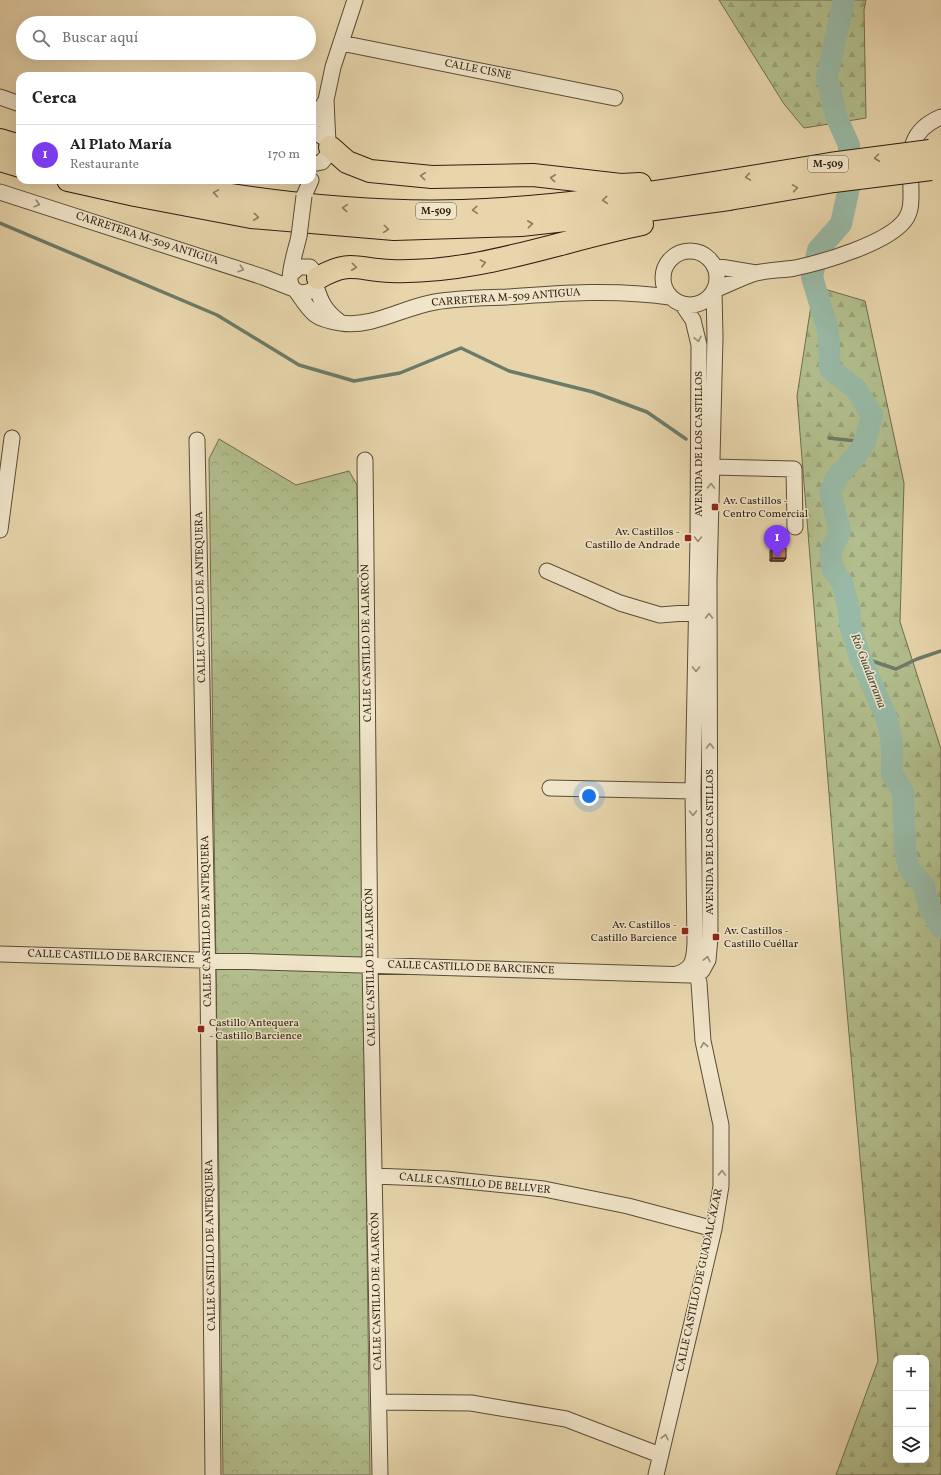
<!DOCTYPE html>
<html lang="es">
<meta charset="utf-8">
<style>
:root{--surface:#fff;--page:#f6f6f6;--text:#222;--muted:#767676;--line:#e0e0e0;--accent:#7c3aed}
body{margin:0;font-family:Vollkorn,serif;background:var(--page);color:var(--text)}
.controls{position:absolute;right:12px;bottom:12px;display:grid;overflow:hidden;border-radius:8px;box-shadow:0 4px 16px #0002}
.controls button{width:36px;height:36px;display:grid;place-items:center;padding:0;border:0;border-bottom:1px solid var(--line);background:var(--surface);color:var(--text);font:20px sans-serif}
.you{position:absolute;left:589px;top:796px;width:14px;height:14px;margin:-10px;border:3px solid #fff;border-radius:50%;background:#1a73e8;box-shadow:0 0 0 6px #1a73e833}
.badge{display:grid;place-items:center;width:26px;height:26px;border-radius:50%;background:var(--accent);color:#fff;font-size:13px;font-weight:700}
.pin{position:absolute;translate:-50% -33px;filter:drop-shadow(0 1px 2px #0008)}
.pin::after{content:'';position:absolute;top:21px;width:14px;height:12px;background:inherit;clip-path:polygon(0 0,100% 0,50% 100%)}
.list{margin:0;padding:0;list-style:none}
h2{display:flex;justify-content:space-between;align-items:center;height:52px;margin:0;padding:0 16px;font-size:17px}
h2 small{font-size:13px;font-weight:400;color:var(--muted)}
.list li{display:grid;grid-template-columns:26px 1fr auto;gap:12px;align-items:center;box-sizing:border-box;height:60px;padding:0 16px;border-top:1px solid var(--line)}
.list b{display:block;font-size:15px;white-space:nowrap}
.list p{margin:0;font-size:13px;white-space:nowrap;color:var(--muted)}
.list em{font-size:13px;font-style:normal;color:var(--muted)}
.icon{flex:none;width:22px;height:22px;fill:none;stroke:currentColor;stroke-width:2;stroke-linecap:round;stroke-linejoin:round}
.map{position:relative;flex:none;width:941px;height:1475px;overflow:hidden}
.search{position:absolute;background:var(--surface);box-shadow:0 4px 16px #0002;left:16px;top:16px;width:300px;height:44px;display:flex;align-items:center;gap:10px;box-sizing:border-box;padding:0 14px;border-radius:22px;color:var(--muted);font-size:15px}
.panel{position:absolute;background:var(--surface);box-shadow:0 4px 16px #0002;left:16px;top:72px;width:300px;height:112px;border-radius:12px}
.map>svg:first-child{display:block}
</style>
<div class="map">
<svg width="941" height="1475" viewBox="0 0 941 1475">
<defs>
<pattern id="forest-firs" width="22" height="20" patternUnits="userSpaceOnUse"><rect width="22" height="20" fill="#b2be8d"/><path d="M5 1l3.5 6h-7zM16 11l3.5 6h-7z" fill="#99a378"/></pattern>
<pattern id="park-crowns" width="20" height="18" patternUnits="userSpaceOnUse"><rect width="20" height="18" fill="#b2be8d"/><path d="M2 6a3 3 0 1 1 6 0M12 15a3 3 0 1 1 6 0" fill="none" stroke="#99a378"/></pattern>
</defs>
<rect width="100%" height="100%" fill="#e8d5ac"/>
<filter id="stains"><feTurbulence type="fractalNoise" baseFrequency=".005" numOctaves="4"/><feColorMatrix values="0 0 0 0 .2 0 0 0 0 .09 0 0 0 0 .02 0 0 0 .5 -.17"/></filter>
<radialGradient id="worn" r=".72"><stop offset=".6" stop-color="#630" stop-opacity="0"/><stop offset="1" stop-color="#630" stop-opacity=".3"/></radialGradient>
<!-- forest -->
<path fill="url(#forest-firs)" stroke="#6e6e4e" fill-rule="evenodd" d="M719,0H866L864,10L866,118L804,128L784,104Z
M814,286L865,301L904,483L900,622L941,749V1475H836L878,1361L842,955L797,396ZM896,1358H926V1460H896Z"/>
<!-- park -->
<path fill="url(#park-crowns)" stroke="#6e6e4e" d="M219,439L296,485L349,471L357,485L370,1475H223L209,459Z"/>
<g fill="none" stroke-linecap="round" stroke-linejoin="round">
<!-- stream -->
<path stroke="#6c7b69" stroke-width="3.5" d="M0,223L217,315L299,365L354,381L400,373L461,348L509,371L593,392L647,412L686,439
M829,438L865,442
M860,657L896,669L917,659L941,651"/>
<!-- river -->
<path stroke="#98b9a5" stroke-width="22" d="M844,0L827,77L836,116L849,145V188L841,224L818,250L812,277L828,331L830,369L856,389L872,415L865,442L857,455L837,477L830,492L840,532L830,553L833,570L842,582L849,609L851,629L860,657L887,719L892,743V774L903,792L905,849L909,868L924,886L929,906L941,928"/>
<defs>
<path id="minor" d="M341,43L615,98
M0,97L20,104
M326,100L328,143
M312,124L326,100L333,67L355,0
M312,134H318L326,139L330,152L322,162L312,164
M0,192L263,277L294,289
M304,196L311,180
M663 278a27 27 0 1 1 54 0a27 27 0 1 1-54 0Z
M714,266L756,273
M291,274L299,267H310L317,275C322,295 291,300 290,280C290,266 296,250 299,236
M316,286C321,303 326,312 340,322
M714,290C728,285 742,277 756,273C769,270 783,270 795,268C824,262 888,243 905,220C911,212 911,203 911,194C911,160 903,133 941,117
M297,292C311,313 314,319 341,323C372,328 404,307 435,302C458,298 483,298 507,297C562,293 615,289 670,297
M197,440L208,982L213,1475
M365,460L370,964L380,1475
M712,467L794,469L795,527
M0,530L12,438
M547,571L620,603L660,615L697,612
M550,788L693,791
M0,954L690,975L702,971L708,960L710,938L709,581L715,337L714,290
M677,974C693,969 694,960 695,944L693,791L698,538L699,345L693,320L682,304
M375,1176L446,1179L544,1189L628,1206L714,1229
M379,1402L471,1403L566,1419L660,1455
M656,1475L714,1229L721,1186V1125L703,1041L699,983L697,974L690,968"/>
<path id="highway" d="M0,140L20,146
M330,147L347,162L370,171L432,177L533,175L621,185L640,184
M0,160L20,166
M68,180L135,195L251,217L394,229L521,225L610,215L729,199
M147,180C250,201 356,214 462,211C551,208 639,195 726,181
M318,278C350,259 358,270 391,271C477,274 559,241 642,224"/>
</defs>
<!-- minor casing -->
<use href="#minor" stroke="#5a4c36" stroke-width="17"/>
<!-- highway casing -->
<use href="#highway" stroke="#2b1e0f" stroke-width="24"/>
<!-- minor -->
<use href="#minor" stroke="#f0e4c9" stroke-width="15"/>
<!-- highway -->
<use href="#highway" stroke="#e8d5ac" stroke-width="22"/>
<defs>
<path id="minor-bridge" d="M299,236L304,196"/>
<path id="highway-bridge" d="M726,181L830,164L930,151
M729,199L834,181L931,169"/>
</defs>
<!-- minor-bridge casing -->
<use href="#minor-bridge" stroke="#5a4c36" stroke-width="17" stroke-linecap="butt"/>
<!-- highway-bridge casing -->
<use href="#highway-bridge" stroke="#2b1e0f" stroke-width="24" stroke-linecap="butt"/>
<!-- minor-bridge -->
<use href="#minor-bridge" stroke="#f0e4c9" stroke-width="15"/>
<!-- highway-bridge -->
<use href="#highway-bridge" stroke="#e8d5ac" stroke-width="22"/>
</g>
<!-- wall -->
<path fill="#aa6a53" stroke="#2b1e0f" d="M772,548L786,558L784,561H770V551Z"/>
<!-- shaded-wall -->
<path fill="#8b5643" stroke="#2b1e0f" d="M772,558H786L784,561H770Z"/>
<!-- building -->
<path fill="#c67b60" stroke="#2b1e0f" d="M772,548H786V558H772Z"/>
<!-- one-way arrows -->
<defs><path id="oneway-chevron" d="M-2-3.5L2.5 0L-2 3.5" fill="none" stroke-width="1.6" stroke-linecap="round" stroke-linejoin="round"/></defs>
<g stroke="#8a7a5e">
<use href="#oneway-chevron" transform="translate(877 158) rotate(173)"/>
<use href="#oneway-chevron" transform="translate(423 176) rotate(-175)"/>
<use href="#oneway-chevron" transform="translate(748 177) rotate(171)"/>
<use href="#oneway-chevron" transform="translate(553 178) rotate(-174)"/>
<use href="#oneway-chevron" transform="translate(795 188) rotate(-9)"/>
<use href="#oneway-chevron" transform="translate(216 193) rotate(-171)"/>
<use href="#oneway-chevron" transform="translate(605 200) rotate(175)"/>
<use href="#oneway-chevron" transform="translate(345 208) rotate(-177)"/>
<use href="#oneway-chevron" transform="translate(475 210) rotate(176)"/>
<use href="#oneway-chevron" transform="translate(256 217) rotate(6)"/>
<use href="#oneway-chevron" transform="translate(530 224) rotate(-6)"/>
<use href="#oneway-chevron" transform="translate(386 229) rotate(5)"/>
<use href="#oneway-chevron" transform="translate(483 263) rotate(-13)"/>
<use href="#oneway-chevron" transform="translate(354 267) rotate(6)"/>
</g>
<g stroke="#978b75">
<use href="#oneway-chevron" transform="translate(37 204) rotate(18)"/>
<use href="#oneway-chevron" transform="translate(241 269) rotate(18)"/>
<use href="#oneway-chevron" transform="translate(698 339) rotate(77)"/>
<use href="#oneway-chevron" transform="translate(711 486) rotate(-89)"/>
<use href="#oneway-chevron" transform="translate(698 539) rotate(91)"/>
<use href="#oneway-chevron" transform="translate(709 616) rotate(-90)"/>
<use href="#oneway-chevron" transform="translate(696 669) rotate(91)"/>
<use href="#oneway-chevron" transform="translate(710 746) rotate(-90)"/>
<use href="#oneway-chevron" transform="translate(693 813) rotate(89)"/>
<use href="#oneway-chevron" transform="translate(707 959) rotate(-77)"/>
<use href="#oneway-chevron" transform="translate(704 1045) rotate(-101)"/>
<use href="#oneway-chevron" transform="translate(722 1173) rotate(-88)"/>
<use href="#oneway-chevron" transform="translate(665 1437) rotate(-77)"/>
</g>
<!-- markers -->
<g fill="#8f2418" stroke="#f0e4c9" stroke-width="1.5">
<rect x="711" y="503" width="8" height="8" rx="2"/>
<rect x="684" y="534" width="8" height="8" rx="2"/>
<rect x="681" y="927" width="8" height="8" rx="2"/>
<rect x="712" y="933" width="8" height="8" rx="2"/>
<rect x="197" y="1025" width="8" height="8" rx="2"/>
</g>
<g text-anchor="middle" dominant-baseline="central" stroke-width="3" stroke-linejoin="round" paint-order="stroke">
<!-- shield labels -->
<g fill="#f0e4c9" stroke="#665947" stroke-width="1">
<rect x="808" y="156" width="40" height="16" rx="3"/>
<rect x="416" y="203" width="40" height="16" rx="3"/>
</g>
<g font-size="10" font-weight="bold" fill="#2b1e0f">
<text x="828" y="164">M-509</text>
<text x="436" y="211">M-509</text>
</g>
<!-- street labels -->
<g font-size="11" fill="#2b1e0f" stroke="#f0e4c9">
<text transform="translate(478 70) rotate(11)">CALLE CISNE</text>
<text transform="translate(147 239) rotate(18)">CARRETERA M-509 ANTIGUA</text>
<text transform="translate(506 298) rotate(-4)">CARRETERA M-509 ANTIGUA</text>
<text transform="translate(699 444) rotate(-90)">AVENIDA DE LOS CASTILLOS</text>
<text transform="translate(201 597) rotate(-91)">CALLE CASTILLO DE ANTEQUERA</text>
<text transform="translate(367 643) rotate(-91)">CALLE CASTILLO DE ALARCÓN</text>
<text transform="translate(710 842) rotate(-90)">AVENIDA DE LOS CASTILLOS</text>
<text transform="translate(207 921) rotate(-91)">CALLE CASTILLO DE ANTEQUERA</text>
<text transform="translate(111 957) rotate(2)">CALLE CASTILLO DE BARCIENCE</text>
<text transform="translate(371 967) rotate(-91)">CALLE CASTILLO DE ALARCÓN</text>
<text transform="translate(471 968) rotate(2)">CALLE CASTILLO DE BARCIENCE</text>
<text transform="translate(475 1184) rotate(5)">CALLE CASTILLO DE BELLVER</text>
<text transform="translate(211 1245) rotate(-91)">CALLE CASTILLO DE ANTEQUERA</text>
<text transform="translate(700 1280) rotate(-78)">CALLE CASTILLO DE GUADALCÁZAR</text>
<text transform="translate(377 1291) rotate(-91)">CALLE CASTILLO DE ALARCÓN</text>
</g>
<!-- poi labels -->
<g font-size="11" fill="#2b1e0f" stroke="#f0e4c9" text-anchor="start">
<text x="723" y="501">Av. Castillos -<tspan x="723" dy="13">Centro Comercial</tspan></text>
<text x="680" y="532" text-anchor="end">Av. Castillos -<tspan x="680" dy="13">Castillo de Andrade</tspan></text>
<text x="677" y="925" text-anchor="end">Av. Castillos -<tspan x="677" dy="13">Castillo Barcience</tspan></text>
<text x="724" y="931">Av. Castillos -<tspan x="724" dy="13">Castillo Cuéllar</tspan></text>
<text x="209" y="1023">Castillo Antequera<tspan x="209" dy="13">- Castillo Barcience</tspan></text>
</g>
<!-- water labels -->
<g font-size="12" font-style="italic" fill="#4c4c3c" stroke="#f0e4c9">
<text transform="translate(868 671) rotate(69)">Río Guadarrama</text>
</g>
</g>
<rect width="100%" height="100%" filter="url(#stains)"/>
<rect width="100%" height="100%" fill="url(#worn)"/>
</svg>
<div class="controls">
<button>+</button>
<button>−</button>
<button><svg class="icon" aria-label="layers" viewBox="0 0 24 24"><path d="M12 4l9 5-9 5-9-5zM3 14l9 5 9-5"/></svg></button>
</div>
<div class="you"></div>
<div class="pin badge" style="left:777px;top:558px">1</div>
<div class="search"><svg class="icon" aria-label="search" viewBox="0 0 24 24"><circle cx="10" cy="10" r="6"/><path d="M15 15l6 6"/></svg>Buscar aquí</div>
<section class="panel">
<h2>Cerca<small></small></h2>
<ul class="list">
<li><span class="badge">1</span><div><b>Al Plato María</b><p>Restaurante</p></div><em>170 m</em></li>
</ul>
</section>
</div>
